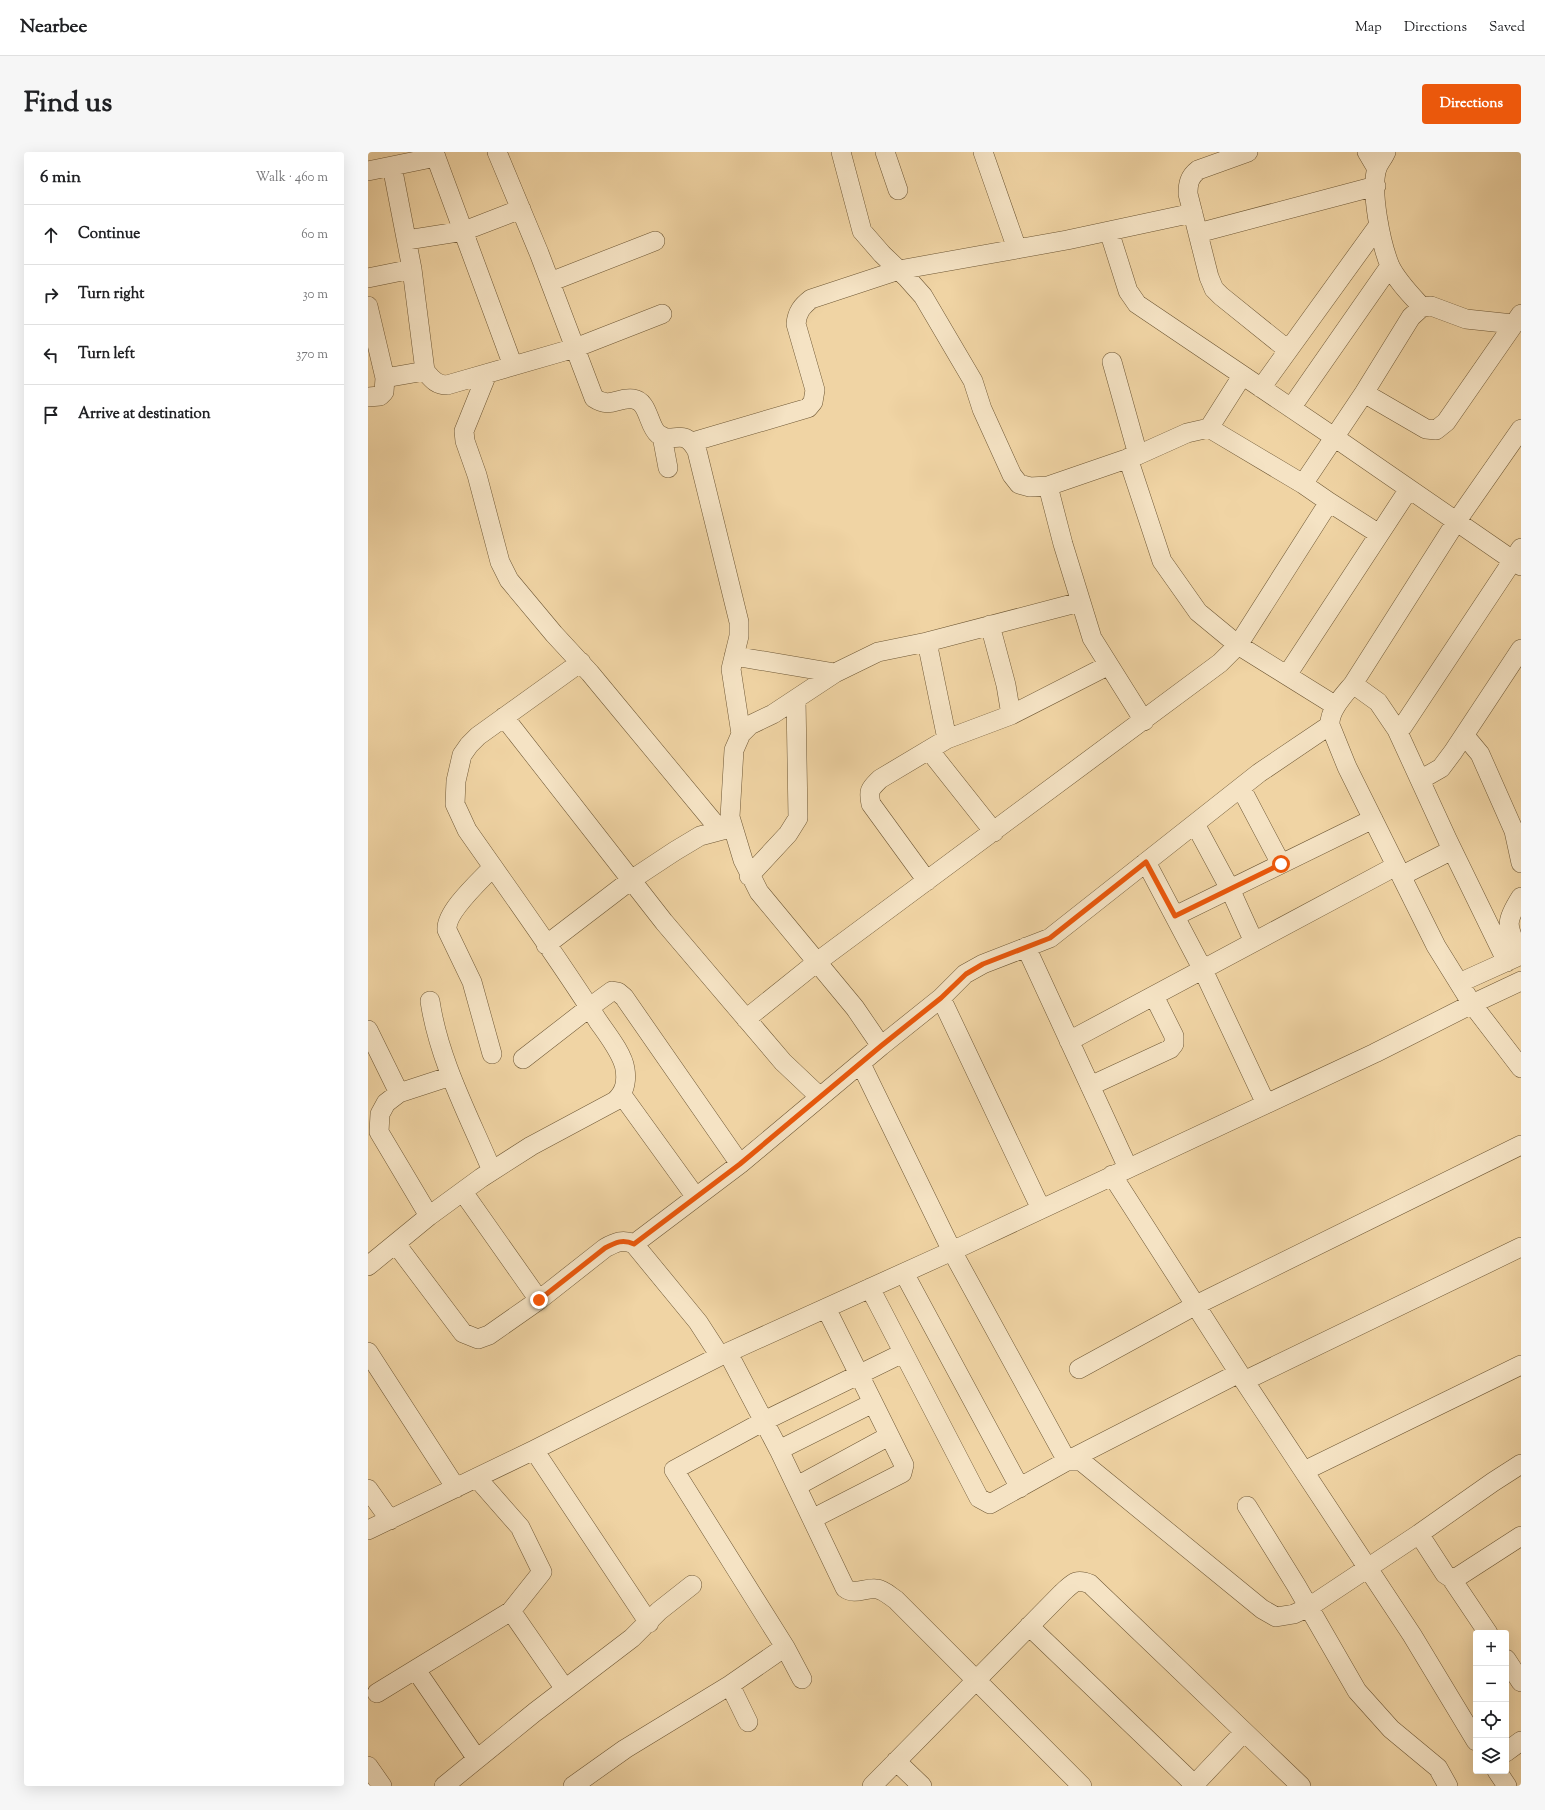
<!DOCTYPE html>
<meta charset="utf-8">
<style>
:root{--surface:#fff;--page:#f6f6f6;--text:#202124;--muted:#757577;--line:#e0e0e0;--accent:#ea580c}
body{margin:0;font-family:"Sorts Mill Goudy",serif;background:var(--page);color:var(--text)}
.controls{position:absolute;right:12px;bottom:12px;display:grid;overflow:hidden;border-radius:4px;box-shadow:0 4px 16px #0002}
.controls button{width:36px;height:36px;display:grid;place-items:center;padding:0;border:0;border-bottom:1px solid var(--line);background:var(--surface);color:var(--text);font:20px sans-serif}
.stop{position:absolute;width:12px;height:12px;margin:-9px;border:3px solid #ea580c;border-radius:50%;background:#fff}
.stop.end{background:#ea580c;border-color:#fff;box-shadow:0 1px 4px #0008}
.list{margin:0;padding:0;list-style:none}
h2{display:flex;justify-content:space-between;align-items:center;height:52px;margin:0;padding:0 16px;font-size:17px}
h2 small{font-size:13px;font-weight:400;color:var(--muted)}
.list li{display:grid;grid-template-columns:26px 1fr auto;gap:12px;align-items:center;box-sizing:border-box;height:60px;padding:0 16px;border-top:1px solid var(--line)}
.list b{display:block;font-size:15px;white-space:nowrap}
.list em{font-size:13px;font-style:normal;color:var(--muted)}
.icon{flex:none;width:22px;height:22px;fill:none;stroke:currentColor;stroke-width:2;stroke-linecap:round;stroke-linejoin:round}
.map{position:relative;flex:none;width:1153px;height:1634px;overflow:hidden;border-radius:4px}
header{display:flex;align-items:center;gap:24px;box-sizing:border-box;height:56px;padding:0 20px;background:var(--surface);border-bottom:1px solid var(--line)}
header strong{font-size:19px}
nav{display:flex;gap:22px;margin-inline-start:auto;font-size:14px}
.intro{display:flex;align-items:center;justify-content:space-between;box-sizing:border-box;height:96px;padding:0 24px}
h1{margin:0;font-size:28px}
.button{padding:10px 18px;border-radius:4px;background:var(--accent);color:#fff;font-size:14px;font-weight:700}
main{display:flex;gap:24px;padding:0 24px}
aside{flex:1;background:var(--surface);border-radius:4px;box-shadow:0 4px 16px #0002}
.map>svg:first-child{display:block}
</style>
<header>
<strong>Nearbee</strong>
<nav><a>Map</a><a>Directions</a><a>Saved</a></nav>
</header>
<div class="intro"><h1>Find us</h1><a class="button">Directions</a></div>
<main>
<aside>
<h2>6 min<small>Walk · 460 m</small></h2>
<ul class="list">
<li><svg class="icon" aria-label="ahead" viewBox="0 0 24 24"><path d="M12 20V5M6 11l6-6 6 6"/></svg><div><b>Continue</b></div><em>60 m</em></li>
<li><svg class="icon" aria-label="right" viewBox="0 0 24 24"><path d="M7 20v-9h11M14 6l5 5-5 5"/></svg><div><b>Turn right</b></div><em>30 m</em></li>
<li><svg class="icon" aria-label="left" viewBox="0 0 24 24"><path d="M17 20v-9H6M10 6l-5 5 5 5"/></svg><div><b>Turn left</b></div><em>370 m</em></li>
<li><svg class="icon" aria-label="arrive" viewBox="0 0 24 24"><path d="M6 21V4h12l-3 4 3 4H6"/></svg><div><b>Arrive at destination</b></div></li>
</ul>
</aside>
<div class="map">
<svg width="1153" height="1634" viewBox="0 0 1153 1634">
<rect width="100%" height="100%" fill="#f0d4a4"/>
<filter id="stains"><feTurbulence type="fractalNoise" baseFrequency=".005" numOctaves="4"/><feColorMatrix values="0 0 0 0 .2 0 0 0 0 .09 0 0 0 0 .02 0 0 0 .5 -.17"/></filter>
<radialGradient id="worn" r=".72"><stop offset=".6" stop-color="#630" stop-opacity="0"/><stop offset="1" stop-color="#630" stop-opacity=".3"/></radialGradient>
<g fill="none" stroke-linecap="round" stroke-linejoin="round">
<defs>
<path id="minor" d="M66,0L145,214
M129,0L171,101L226,246C243,257 249,245 265,247C281,249 280,274 290,282C305,294 315,273 329,299L371,470V484L363,517L373,582
M517,0L530,38
M615,0L649,97
M880,0L830,18C821,25 820,32 820,42L841,125L846,137L853,144L920,198
M999,0L1009,17
M1018,0C1016,5 1011,11 1009,16C1002,39 1013,92 1022,114C1029,129 1043,143 1054,155
M24,14L44,117L57,219
M0,19L68,5
M741,79L760,139L769,152L966,285L1153,414
M830,81L1008,34
M39,88L96,79L153,57
M0,126L44,117
M182,130L287,89
M0,154L17,226L57,219C64,227 68,233 79,233L207,196L294,162
M744,210L770,303
M119,222L96,279L97,289L109,323L132,410L141,428L186,482L222,521L352,678
M893,236L1010,74
M996,241L1058,277L1068,278L1078,270L1153,162
M0,245L12,244L16,240L17,226
M923,256L1022,114
M841,276L874,224
M1153,277L1088,370L985,532C976,543 961,558 962,573L979,615L1068,794L1104,852L1153,916
M294,284L300,316
M324,290L440,256L445,250L447,238L428,172C429,160 434,154 443,147L531,118L699,88L825,61
M760,306L794,409L830,460L870,493L968,554
M935,332L996,241L1043,165L1054,155L1063,154L1098,167L1145,172
M680,334L695,392L724,486L776,569
M961,350L1011,382
M622,473L638,533L643,563
M559,490L579,587
M366,504L467,521
M919,523L1041,337
M985,532L1010,550L1029,578L1080,689L1139,810
M136,565L296,770L415,910L452,945
M1029,578L1035,574L1153,396
M1097,584L1112,602L1146,679L1153,711
M561,598L626,680
M1052,628L1073,616L1085,600L1153,497
M873,636L913,712
M827,672L862,737L886,790
M778,710L835,818L898,952
M381,724L420,682L430,666L428,547
M1033,724L1084,698
M559,729L503,652C500,638 502,637 512,627L579,587L643,563L741,513
M807,764L1005,667
M178,793L263,728L307,699L332,684L362,676
M658,795L760,1016
M1152,803C1140,774 1135,773 1153,745
M1091,831L1153,803
M573,846L673,1057
M62,849C71,909 101,964 124,1019
M378,867L449,810L852,511L870,493L961,350L935,332L841,276L819,281L770,303L680,334L662,335L651,332L644,323L614,257L605,229L555,144L539,126L514,102L494,79L473,0
M0,878L31,941
M701,889L1028,714
M513,894L573,846L597,822L615,812L682,786L891,621L962,573
M124,902L104,830L79,778C77,760 112,729 125,715
M155,907L222,855L244,839L250,840L256,845L372,1012
M493,912L584,1099L699,1309H713L894,1457L908,1465L926,1462L941,1455L1051,1382L1125,1330L1153,1312
M722,934L802,897L806,892V884L786,844
M254,943L327,1044
M744,1023L871,1221L1044,1483L1108,1589
M95,1040L171,1148
M61,1064L11,980L12,962L18,951L31,941L83,924
M28,1092L95,1181L110,1187L121,1183L171,1148L237,1096C248,1090 255,1087 266,1092L330,1170L352,1204
M266,1092L372,1012L513,894L487,856L391,740L375,708L362,665L366,598L373,582L382,573L405,562L467,521L510,500L559,490L712,450
M0,1114L61,1064L113,1026L163,994L247,949C257,940 259,930 257,917C255,902 239,882 230,869C189,804 143,741 99,678L87,652L88,629L94,603L101,593L110,584L213,510
M536,1121L652,1336
M502,1136L611,1346L622,1352L699,1309L871,1221
M0,1200L88,1336
M360,1201L411,1298L477,1436C487,1444 498,1435 509,1437C516,1438 522,1444 528,1448L714,1634
M711,1217L828,1153L1153,993
M876,1229L1153,1095
M166,1298L281,1471
M411,1298L505,1251
M936,1319L1153,1213
M429,1334L521,1284
M0,1337L22,1368
M879,1354L928,1433L989,1539L1023,1577L1070,1616L1080,1634
M444,1367L534,1321L536,1313L458,1156
M0,1378L166,1298L352,1204L584,1099L1007,901L1104,852L1153,829
M1051,1382L1077,1422L1083,1426H1088L1153,1384
M1083,1426L1120,1481
M143,1459L197,1537
M661,1474L828,1634
M1138,1507L1153,1530
M50,1521L109,1607
M434,1527L417,1495L306,1318L396,1269L535,1201
M9,1541L143,1459L174,1420L152,1375L109,1326
M380,1570L362,1533L417,1495
M1138,1600L1153,1589
M528,1609L554,1634
M0,1614L14,1634
M1129,1619L1139,1634
M76,1634L167,1560L264,1486L291,1459L324,1433
M205,1634L257,1597L362,1533
M504,1634L694,1441C705,1431 708,1426 722,1432L933,1634
M825,1634L876,1580"/>
</defs>
<!-- minor casing -->
<use href="#minor" stroke="#6e5734" stroke-width="20"/>
<!-- minor -->
<use href="#minor" stroke="#f5e3c4" stroke-width="19"/>
</g>
<g fill="none" stroke-linecap="round" stroke-linejoin="round">
<!-- route -->
<path stroke="#ea580c" stroke-width="5" d="M171,1148L237,1096C248,1090 255,1087 266,1092L372,1012L513,894L573,846L598,822L615,812L682,786L778,710L807,764L913,712"/>
</g>
<rect width="100%" height="100%" filter="url(#stains)"/>
<rect width="100%" height="100%" fill="url(#worn)"/>
</svg>
<div class="controls">
<button>+</button>
<button>−</button>
<button><svg class="icon" aria-label="locate" viewBox="0 0 24 24"><circle cx="12" cy="12" r="6"/><path d="M12 2v4M12 18v4M2 12h4M18 12h4"/></svg></button>
<button><svg class="icon" aria-label="layers" viewBox="0 0 24 24"><path d="M12 4l9 5-9 5-9-5zM3 14l9 5 9-5"/></svg></button>
</div>
<div class="stop" style="left:913px;top:712px"></div>
<div class="stop end" style="left:171px;top:1148px"></div>
</div>
</main>
